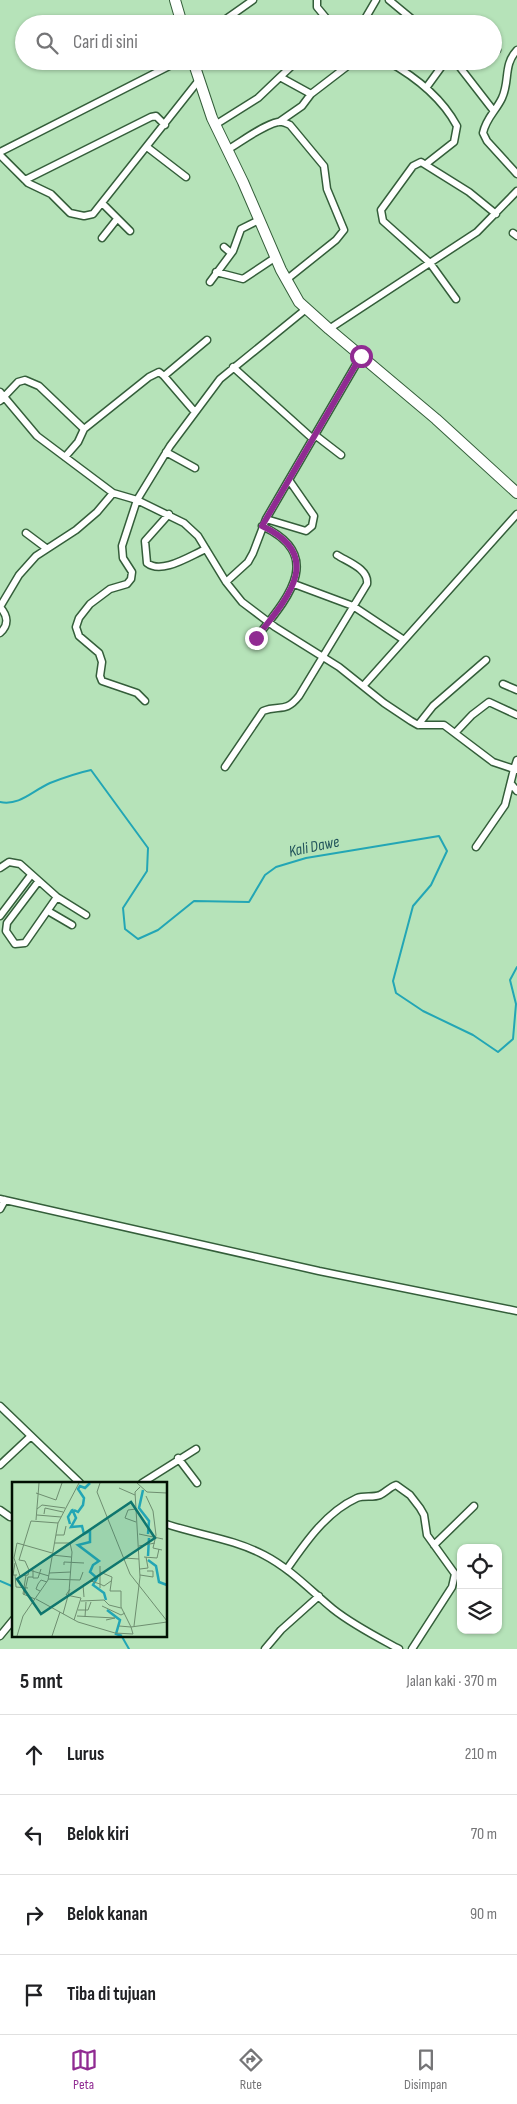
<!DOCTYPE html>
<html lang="id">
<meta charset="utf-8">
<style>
:root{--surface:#fff;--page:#f2f2f2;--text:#202124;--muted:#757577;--line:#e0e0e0;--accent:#902b92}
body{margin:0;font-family:"Sofia Sans Condensed",sans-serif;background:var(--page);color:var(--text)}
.controls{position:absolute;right:15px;bottom:15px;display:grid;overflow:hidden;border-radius:10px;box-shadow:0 1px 4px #0004}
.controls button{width:45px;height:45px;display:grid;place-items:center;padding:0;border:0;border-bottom:1px solid var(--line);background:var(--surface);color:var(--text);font:25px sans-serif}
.stop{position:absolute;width:15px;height:15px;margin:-11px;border:4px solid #902b92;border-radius:50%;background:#fff}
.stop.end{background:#902b92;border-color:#fff;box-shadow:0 1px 5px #0008}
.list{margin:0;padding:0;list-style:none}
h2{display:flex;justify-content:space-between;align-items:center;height:65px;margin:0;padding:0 20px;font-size:21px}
h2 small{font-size:16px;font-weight:400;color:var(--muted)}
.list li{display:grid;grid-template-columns:32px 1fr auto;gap:15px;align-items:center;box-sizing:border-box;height:80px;padding:0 20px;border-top:1px solid var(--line)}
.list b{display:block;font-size:19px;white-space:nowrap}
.list em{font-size:16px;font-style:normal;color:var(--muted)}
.icon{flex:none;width:28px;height:28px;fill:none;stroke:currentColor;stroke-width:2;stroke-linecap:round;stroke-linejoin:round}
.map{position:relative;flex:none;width:517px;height:1649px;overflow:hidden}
.search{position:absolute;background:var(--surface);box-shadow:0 1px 4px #0004;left:15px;right:15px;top:15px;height:55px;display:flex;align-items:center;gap:12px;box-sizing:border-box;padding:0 18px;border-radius:28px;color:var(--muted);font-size:19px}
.sheet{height:385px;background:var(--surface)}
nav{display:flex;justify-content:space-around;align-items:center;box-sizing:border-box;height:70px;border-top:1px solid var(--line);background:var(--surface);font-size:14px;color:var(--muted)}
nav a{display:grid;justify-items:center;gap:2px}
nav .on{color:var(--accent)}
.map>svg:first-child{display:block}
</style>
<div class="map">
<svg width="517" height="1649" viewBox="0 0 517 1649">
<rect width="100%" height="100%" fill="#b6e3b9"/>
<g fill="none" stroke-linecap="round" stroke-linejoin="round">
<!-- stream -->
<path stroke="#23a6b5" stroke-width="2" d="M0,802C20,806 32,791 50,783C63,778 77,773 91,770L148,848L147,871L123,908L125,929L138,939L158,930L194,901L249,902L265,875L276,867L306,858L439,836L447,851L431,885L413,906L393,981L396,993L423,1011L473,1035L498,1052L513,1039L516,1004L510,980L517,967
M0,1581L14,1587
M121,1635L129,1649"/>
<defs>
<path id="street" d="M317,0V7L331,24
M389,0L418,24
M219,24L253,0
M362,24L376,0
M493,48L497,50
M517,50C503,65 510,81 502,98C496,111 486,118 483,133L487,141L517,174
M387,61C414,76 442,98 457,126L454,142L426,164
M455,61L493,110
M280,77L297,61
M426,88L442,66
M279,122L302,106L311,94
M215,125L258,98L280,77L311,94L354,61
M147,147L186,177
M227,150C241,142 263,125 278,122C282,121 286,123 290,125L324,166L327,189L344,230L336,240L286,280
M0,152L179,61
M0,155L28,183L51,194L70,213L84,216L93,214L199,80
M25,180L151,117L156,116L165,125
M102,203L130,231
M513,233L517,236
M102,238L117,219
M224,247L231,253
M216,272L243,279L276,257
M210,282L233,251L241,229L259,220
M456,299L430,263L383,221L381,210L413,166L421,162L469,192L496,214
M329,329L477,232L517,191
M233,367L313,439
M164,376L194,411
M0,392L37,436L113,493L137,500L184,523L198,536L226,582L242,602L275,627L339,667L384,703L411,721L418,725H444L493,762L514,769L517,760
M0,401L18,382L25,380L39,386L84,429L78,442L65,457
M84,429L149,377L159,372L164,376L207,340
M315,435L341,455
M166,452L195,468
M169,514L145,541L147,563C162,575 191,555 206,549
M266,519L306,531L312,526L314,516L289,480
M26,533L46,548
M226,582L248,562L253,553L266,519L361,356
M294,584L353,606L404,640
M0,607L19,575L36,556L76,530L97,512L113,493
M0,607C8,616 9,625 0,633
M256,638C286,600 327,556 262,526
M503,684L517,690
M364,685L517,514
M145,701L137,693L102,681L100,676L102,662L99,653L79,636L76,627L79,618L90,604L110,589L127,584L131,579L132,572L123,558L122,546L137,500L170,446L220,379L306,309
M418,725L433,706L486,660
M455,733L472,715L489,702L517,715
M225,767L263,711C279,704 285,714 299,696L367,584C369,569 348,562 337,555
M512,785L517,791
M476,847L505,805L514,769L517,770
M0,868L9,862L20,864L57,897L86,915
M38,882L7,923L6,931L15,944L25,943L57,897
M48,911L72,925
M0,916L31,875
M0,1199L319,1271L517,1311
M0,1209L5,1200
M0,1406L80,1483
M178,1458L197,1483
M0,1465L31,1436
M142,1483L196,1449
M0,1510L10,1517
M166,1524C199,1535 234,1539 264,1555C291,1569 311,1591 333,1609C353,1625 377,1637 399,1649
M434,1545L474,1506
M287,1569C305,1543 326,1512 357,1498C364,1495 373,1498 380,1495C386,1492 390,1487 396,1485L410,1495L420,1508L424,1515L427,1535L455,1574L452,1587L412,1649
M0,1636L14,1619
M265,1649L281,1630L319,1596"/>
<path id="primary" d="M175,0L182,24
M193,61L212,118L243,182L281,270L299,302L329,329L436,419L517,493"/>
</defs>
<!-- street casing -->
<use href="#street" stroke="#345e3a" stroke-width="9"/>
<!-- primary casing -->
<use href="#primary" stroke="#345e3a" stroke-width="12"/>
<!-- street -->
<use href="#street" stroke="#fff" stroke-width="6"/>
<!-- primary -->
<use href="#primary" stroke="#fff" stroke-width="10"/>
</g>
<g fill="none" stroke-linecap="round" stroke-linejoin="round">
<!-- route -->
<path stroke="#902b92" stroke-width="6" d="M256,638C286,600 327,556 262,526L361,356"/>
</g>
<g text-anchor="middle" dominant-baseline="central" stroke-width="4" stroke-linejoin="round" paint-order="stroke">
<!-- water labels -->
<g font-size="16" font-style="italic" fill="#22545b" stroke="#b6e3b9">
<text transform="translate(314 847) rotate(-12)">Kali Dawe</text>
</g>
</g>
<!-- overview -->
<g transform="translate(12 1482)">
<rect width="155" height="155" fill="#b6e3b9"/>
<path fill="none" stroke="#23a6b5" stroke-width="2.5" d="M131,8L127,26L137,39L136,52M60,27L64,36L59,45L70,44L72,52L78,49V60L66,63L87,79L81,83L78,90L85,96L81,103L92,111L94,118M62,28L66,30L71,23L72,16L66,7L68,4L73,6L78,1M58,42L56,35L60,28M136,74L137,56M136,78L144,84L147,100L155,103M95,128L108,138L104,152L110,154"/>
<path fill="none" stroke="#6e8e70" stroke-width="1" d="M88,1L85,10L118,92L155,139M125,1L135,10L155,11M107,6L123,13M24,11L44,18L50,1M134,14L141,29L144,53L141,66L150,68M25,27L30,23L53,26M32,32L33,26L51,30M25,33L49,35M24,38L27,1M124,40L113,36L116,28L124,27M127,52L151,57M44,53H52L54,44M43,61H58L60,70L57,110L51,132M127,64L143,61M40,73L59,75M132,75L145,76L147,67M112,76L127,77M7,78L19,39L46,41M7,78L13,79L17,88L37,94M3,81L1,93H5M52,83V80L72,81M88,84V102M128,87L136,86L134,75M17,88L16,93L8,94L2,76L5,61L40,71M21,88V96H26L29,87M88,90L100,95L98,109H109V125L119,145L107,144M37,91L59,90M3,93L4,105L16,106M14,93L11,112L23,117M128,93L141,95V89H135M36,97L68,98L71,90M88,106V102L92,104L99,99M58,107L54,113L69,116L62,138M28,109L24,107L26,102L29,98L35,100M12,113L16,95H21M72,115L71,103L79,99L88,102M24,117L66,140L103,151L121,152L119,145L155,140M69,119L92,118L97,123L109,126M90,124L109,133L113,131M66,128H76L79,120M65,134L103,136L94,138M73,135L74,120M122,144L128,95L123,10L128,5M5,154L11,134L36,98L46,41L67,1M40,154L48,130"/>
<path fill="#0f766e" fill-opacity="0.15" stroke="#0f766e" stroke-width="2.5" d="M119,20L143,56L29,132L5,97Z"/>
<rect width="155" height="155" fill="none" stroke="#020f03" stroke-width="2.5"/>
</g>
</svg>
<div class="controls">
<button><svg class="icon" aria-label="locate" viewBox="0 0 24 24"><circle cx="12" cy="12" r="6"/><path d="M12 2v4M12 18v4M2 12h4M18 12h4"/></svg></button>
<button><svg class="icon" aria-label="layers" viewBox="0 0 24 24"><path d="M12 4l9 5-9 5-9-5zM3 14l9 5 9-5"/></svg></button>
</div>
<div class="stop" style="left:361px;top:356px"></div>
<div class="stop end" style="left:256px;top:638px"></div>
<div class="search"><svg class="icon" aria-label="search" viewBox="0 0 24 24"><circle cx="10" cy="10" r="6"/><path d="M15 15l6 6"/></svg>Cari di sini</div>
</div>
<section class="sheet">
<h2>5 mnt<small>Jalan kaki · 370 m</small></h2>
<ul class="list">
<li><svg class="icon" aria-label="ahead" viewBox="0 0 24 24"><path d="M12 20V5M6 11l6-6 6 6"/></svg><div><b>Lurus</b></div><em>210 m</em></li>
<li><svg class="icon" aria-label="left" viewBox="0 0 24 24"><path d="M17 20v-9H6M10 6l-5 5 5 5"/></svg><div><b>Belok kiri</b></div><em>70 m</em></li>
<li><svg class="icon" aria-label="right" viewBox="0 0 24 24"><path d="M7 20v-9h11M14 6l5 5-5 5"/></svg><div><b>Belok kanan</b></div><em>90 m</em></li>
<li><svg class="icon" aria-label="arrive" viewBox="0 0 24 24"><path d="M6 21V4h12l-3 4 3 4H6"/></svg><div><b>Tiba di tujuan</b></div></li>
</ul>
</section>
<nav>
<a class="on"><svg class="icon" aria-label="map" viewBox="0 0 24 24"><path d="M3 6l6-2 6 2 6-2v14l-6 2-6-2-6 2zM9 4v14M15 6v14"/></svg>Peta</a>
<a><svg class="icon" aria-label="directions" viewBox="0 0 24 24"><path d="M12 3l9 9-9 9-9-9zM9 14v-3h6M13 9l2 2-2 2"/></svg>Rute</a>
<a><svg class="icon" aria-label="saved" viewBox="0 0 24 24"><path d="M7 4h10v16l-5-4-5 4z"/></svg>Disimpan</a>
</nav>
